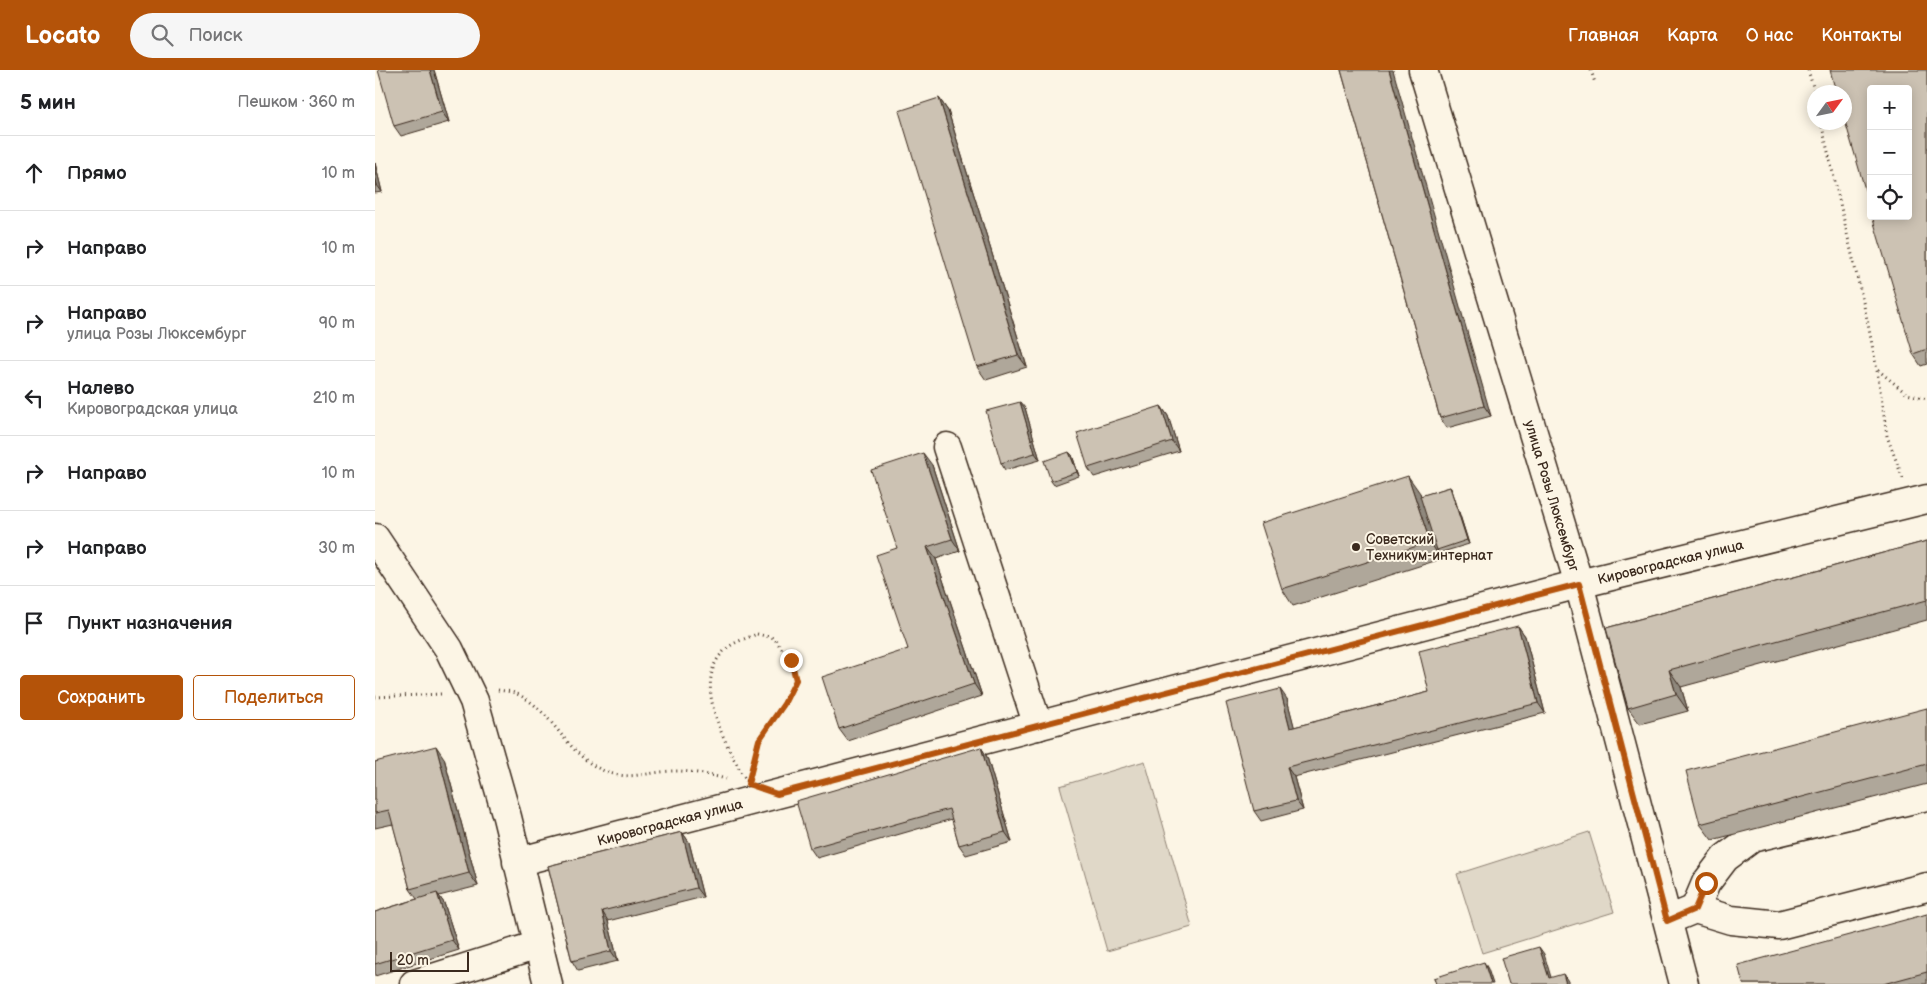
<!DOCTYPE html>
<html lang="ru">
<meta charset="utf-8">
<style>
:root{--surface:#fff;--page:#f6f6f6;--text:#202124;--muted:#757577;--line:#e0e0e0;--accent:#b45309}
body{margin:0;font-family:"Balsamiq Sans",sans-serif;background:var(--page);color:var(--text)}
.controls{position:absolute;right:15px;top:15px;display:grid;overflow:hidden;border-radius:5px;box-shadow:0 2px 12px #0003}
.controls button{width:45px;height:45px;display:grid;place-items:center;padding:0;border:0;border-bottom:1px solid var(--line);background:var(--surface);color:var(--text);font:25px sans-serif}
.compass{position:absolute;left:1432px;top:15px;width:45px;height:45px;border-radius:50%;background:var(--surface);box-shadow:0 2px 12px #0003;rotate:57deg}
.scale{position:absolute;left:15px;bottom:12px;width:79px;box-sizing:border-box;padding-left:5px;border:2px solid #3b2a1e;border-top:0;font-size:14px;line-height:18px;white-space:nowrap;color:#3b2a1e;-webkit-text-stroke:4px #fcf5e5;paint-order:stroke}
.stop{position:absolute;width:15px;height:15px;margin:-11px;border:4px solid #b45309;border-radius:50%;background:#fff}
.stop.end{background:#b45309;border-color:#fff;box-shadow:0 1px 5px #0008}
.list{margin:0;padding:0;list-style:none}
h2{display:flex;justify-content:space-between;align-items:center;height:65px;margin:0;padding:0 20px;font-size:21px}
h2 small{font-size:16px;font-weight:400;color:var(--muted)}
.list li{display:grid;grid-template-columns:32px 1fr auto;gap:15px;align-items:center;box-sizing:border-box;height:75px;padding:0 20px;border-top:1px solid var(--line)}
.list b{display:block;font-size:19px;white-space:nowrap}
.list p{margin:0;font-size:16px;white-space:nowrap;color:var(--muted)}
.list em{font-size:16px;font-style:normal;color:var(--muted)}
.actions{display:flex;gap:10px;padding:15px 20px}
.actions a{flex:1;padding:11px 0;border:1px solid var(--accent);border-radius:5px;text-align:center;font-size:18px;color:var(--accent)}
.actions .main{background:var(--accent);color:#fff}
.icon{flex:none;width:28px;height:28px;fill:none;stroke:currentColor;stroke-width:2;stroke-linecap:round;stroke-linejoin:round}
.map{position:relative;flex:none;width:1552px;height:914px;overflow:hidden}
header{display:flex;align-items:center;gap:30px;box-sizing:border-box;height:70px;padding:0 25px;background:var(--accent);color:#fff}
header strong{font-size:24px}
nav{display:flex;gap:28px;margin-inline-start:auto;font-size:18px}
.search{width:350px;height:45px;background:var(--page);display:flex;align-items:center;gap:12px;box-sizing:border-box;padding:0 18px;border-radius:28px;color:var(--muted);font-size:19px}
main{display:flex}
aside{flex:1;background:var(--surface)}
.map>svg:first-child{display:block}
</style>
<header>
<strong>Locato</strong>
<div class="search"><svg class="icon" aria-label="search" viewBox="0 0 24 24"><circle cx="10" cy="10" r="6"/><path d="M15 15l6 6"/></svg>Поиск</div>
<nav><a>Главная</a><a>Карта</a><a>О нас</a><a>Контакты</a></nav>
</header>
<main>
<aside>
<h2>5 мин<small>Пешком · 360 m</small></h2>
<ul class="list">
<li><svg class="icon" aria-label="ahead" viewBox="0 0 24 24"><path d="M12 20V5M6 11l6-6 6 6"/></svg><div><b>Прямо</b></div><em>10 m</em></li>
<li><svg class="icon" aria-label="right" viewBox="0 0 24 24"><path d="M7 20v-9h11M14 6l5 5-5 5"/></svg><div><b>Направо</b></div><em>10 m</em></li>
<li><svg class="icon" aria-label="right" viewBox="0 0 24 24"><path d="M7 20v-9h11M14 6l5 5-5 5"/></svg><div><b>Направо</b><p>улица Розы Люксембург</p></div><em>90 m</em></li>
<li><svg class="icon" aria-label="left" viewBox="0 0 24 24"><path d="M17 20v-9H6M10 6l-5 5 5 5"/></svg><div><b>Налево</b><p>Кировоградская улица</p></div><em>210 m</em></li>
<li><svg class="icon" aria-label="right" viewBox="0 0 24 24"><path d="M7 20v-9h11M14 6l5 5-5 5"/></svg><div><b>Направо</b></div><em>10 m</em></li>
<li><svg class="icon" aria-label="right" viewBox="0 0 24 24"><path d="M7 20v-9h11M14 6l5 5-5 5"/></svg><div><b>Направо</b></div><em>30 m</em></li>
<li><svg class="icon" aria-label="arrive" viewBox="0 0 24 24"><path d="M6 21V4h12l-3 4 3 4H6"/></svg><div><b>Пункт назначения</b></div></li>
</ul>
<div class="actions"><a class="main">Сохранить</a><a>Поделиться</a></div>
</aside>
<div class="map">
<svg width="1552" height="914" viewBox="0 0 1552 914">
<rect width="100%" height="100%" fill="#fcf5e5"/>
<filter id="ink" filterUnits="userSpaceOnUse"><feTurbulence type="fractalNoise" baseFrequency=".02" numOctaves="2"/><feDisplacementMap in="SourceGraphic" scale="10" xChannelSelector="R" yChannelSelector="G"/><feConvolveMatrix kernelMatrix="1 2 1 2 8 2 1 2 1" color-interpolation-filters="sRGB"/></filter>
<g filter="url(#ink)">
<!-- green -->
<path fill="#e0d8c8" stroke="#8e8173" d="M770,691L817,857L732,881L685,716Z
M1214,762L1239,842L1107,883L1082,804Z"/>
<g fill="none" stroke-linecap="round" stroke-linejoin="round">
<defs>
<g id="minor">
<path id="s1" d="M1048,0L1204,514L1309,914"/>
<path d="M572,377L663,656"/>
<path d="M0,468L74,579L99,631L132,747L173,914"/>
<path id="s2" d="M142,792L1204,514L1552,429"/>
<path d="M1320,839L1331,813L1350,788L1377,768L1552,726"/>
<path d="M1303,846L1320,839L1356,850L1404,855L1552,817"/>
<path d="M39,914L163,875"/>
</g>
</defs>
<!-- minor casing -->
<use href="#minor" stroke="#3b2a1e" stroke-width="31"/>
<!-- path -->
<path stroke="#3b2a1e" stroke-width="3" stroke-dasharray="1 4" stroke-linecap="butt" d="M1216,0L1220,13
M1433,0L1440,23
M1446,52L1492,249L1502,300L1512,366L1528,409
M1503,300L1532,324L1552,329
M382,564L399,568L416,591L421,610L409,634L384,670L373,714C355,682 315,616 348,582C357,572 370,569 382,564Z
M123,620C129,621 136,621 142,624C176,639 189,680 223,698C253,714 274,700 305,701C320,702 336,705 351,709
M0,627L67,624"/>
<!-- minor -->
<use href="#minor" stroke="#fcf5e5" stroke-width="28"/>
</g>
<!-- wall -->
<path fill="#afa79a" stroke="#3b2a1e" d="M59,0L74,52L26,66L19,56Z
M966,0L1116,346L1072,358L1065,348Z
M1552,0V294L1546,296L1538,284Z
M564,28L573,41L652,297L611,310L602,297Z
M0,93L7,122L0,123Z
M786,336L793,346L804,381L719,407L713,398Z
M650,338L665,390L630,400L626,393Z
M694,382L697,385L704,406L679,415L676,411Z
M557,395L585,481L561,489L607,626L473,671L464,659L533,579L522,478Z
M1075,417L1077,420L1094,474L1064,483L1066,489L918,536L907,519L1045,423L1046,426Z
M1552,471V550L1306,617L1313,641L1265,654L1253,638L1231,558Z
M1143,556L1150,566L1170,643L919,707L928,740L886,751L879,741L912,629L919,657L1054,622Z
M1552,638V714L1337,770L1325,754Z
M606,677L612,687L637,772L591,785L584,775L577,749L442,788L435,778Z
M69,688L103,816L64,826L69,833L84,880L0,906V842L42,829L35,819L18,754L0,758V692Z
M307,762L314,772L328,827L233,851L243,891L203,901L197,891L173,796Z
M1552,844V914H1368Z"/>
<!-- shaded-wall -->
<path fill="#8f887d" stroke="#3b2a1e" d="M55,0H59L74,52L67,42Z
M1014,0H1018L1116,346L1109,336Z
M564,28L573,41L652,297L643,285Z
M0,93L7,122L2,115L0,106Z
M645,332L650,338L665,390L660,383Z
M786,336L793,346L804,381L797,371Z
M694,382L697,385L704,406L702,402Z
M548,383L557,395L585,481L577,469Z
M1033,406L1045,423L1063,479L1062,480L1064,483L1066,489L1055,472Z
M1075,417L1077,420L1094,474L1092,470Z
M552,477L561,489L607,626L599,614Z
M1143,556L1150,566L1170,643L1163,633Z
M1294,600L1306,617L1313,641L1301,624Z
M905,619L912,629L922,667L915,658Z
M61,676L69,688L103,816L94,803Z
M606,677L612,687L637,772L630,762Z
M912,697L919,707L928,740L921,731Z
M307,762L314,772L328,827L321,818Z
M62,823L69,833L84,880L77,870Z
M227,841L233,851L243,891L236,881Z
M1164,877L1169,884L1178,914L1174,908Z
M1109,892L1113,899L1118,914H1116Z
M1188,904L1193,911V914H1191Z"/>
<!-- building -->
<path fill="#ccc2b3" stroke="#3b2a1e" d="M3,0H55L67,42L19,56Z
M966,0H1014L1109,336L1065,348Z
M1455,0H1552V279L1538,284L1497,146H1533V19H1496V140L1470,51V22H1461Z
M564,28L643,285L602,297L524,41Z
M0,106L2,115L0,116Z
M645,332L660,383L626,393L611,341Z
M786,336L797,371L713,398L702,363Z
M694,382L702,402L676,411L669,391Z
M548,383L577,469L552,477L599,614L464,659L447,607L533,579L501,485L522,478L496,400Z
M1033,406L1055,472L907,519L886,453Z
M1075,417L1092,470L1062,480L1045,426Z
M1552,471V530L1294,600L1301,624L1253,638L1231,558Z
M1143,556L1163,633L912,697L921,731L879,741L851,633L905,619L915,658L1054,622L1044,581Z
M1552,638V694L1325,754L1311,701Z
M61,676L94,803L35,819L14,740L0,743V692Z
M606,677L630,762L584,775L574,739L435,778L421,731Z
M307,762L321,818L227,841L236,881L197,891L173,796Z
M62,823L77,870L0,894V842Z
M1552,844V902L1508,914H1368L1363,895Z
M1164,877L1174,908L1188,904L1191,914H1134L1126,888Z
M1109,892L1116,914H1061L1059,908Z"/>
</g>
<g fill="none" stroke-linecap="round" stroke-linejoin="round" filter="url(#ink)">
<!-- route -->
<path stroke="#b45309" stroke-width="6" d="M416,590L421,610L409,634L384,670L373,714L402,724L1204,514L1292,851L1320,839L1331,813"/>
</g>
<!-- markers -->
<circle fill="#3b2a1e" stroke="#fcf5e5" stroke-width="2" cx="981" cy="477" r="5"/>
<g text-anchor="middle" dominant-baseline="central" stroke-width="4" stroke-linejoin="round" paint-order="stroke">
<!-- street labels -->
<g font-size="14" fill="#3b2a1e" stroke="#fcf5e5">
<text stroke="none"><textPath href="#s1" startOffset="445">улица Розы Люксембург</textPath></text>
<text stroke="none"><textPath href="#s2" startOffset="1192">Кировоградская улица</textPath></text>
<text stroke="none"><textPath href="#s2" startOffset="158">Кировоградская улица</textPath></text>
</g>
<!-- poi labels -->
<g font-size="14" fill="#3b2a1e" stroke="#fcf5e5" text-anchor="start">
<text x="991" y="469">Советский<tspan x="991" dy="16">Техникум-интернат</tspan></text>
</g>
</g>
</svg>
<div class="controls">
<button>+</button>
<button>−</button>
<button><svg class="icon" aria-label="locate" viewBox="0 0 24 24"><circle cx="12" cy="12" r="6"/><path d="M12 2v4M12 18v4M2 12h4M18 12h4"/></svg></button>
</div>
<svg class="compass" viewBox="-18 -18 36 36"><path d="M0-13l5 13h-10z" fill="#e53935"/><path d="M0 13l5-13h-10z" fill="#757577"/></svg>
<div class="scale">20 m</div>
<div class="stop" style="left:1331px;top:813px"></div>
<div class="stop end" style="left:416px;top:590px"></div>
</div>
</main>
